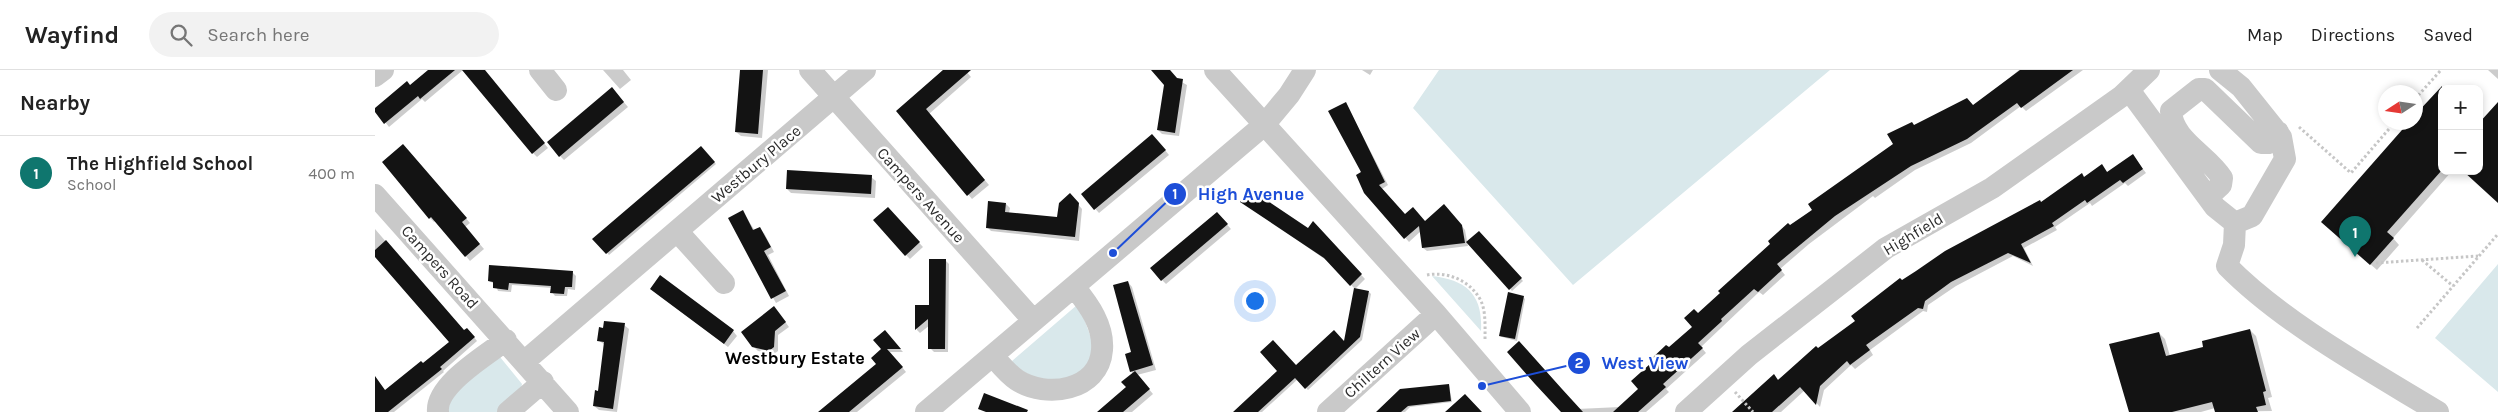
<!DOCTYPE html>
<meta charset="utf-8">
<style>
:root{--surface:#fff;--page:#f2f2f2;--text:#222;--muted:#767676;--line:#e0e0e0;--accent:#0f766e}
body{margin:0;font-family:Karla,sans-serif;background:var(--page);color:var(--text)}
.controls{position:absolute;right:15px;top:15px;display:grid;overflow:hidden;border-radius:10px;box-shadow:0 2px 8px #0003}
.controls button{width:45px;height:45px;display:grid;place-items:center;padding:0;border:0;border-bottom:1px solid var(--line);background:var(--surface);color:var(--text);font:25px sans-serif}
.compass{position:absolute;left:2003px;top:15px;width:45px;height:45px;border-radius:50%;background:var(--surface);box-shadow:0 2px 8px #0003;rotate:258deg}
.you{position:absolute;left:879px;top:230px;width:18px;height:18px;margin:-12px;border:4px solid #fff;border-radius:50%;background:#1a73e8;box-shadow:0 0 0 8px #1a73e833}
.badge{display:grid;place-items:center;width:32px;height:32px;border-radius:50%;background:var(--accent);color:#fff;font-size:16px;font-weight:700}
.pin{position:absolute;translate:-50% -41px;filter:drop-shadow(0 1px 2px #0008)}
.pin::after{content:'';position:absolute;top:26px;width:18px;height:15px;background:inherit;clip-path:polygon(0 0,100% 0,50% 100%)}
.list{margin:0;padding:0;list-style:none}
h2{display:flex;justify-content:space-between;align-items:center;height:65px;margin:0;padding:0 20px;font-size:21px}
h2 small{font-size:16px;font-weight:400;color:var(--muted)}
.list li{display:grid;grid-template-columns:32px 1fr auto;gap:15px;align-items:center;box-sizing:border-box;height:75px;padding:0 20px;border-top:1px solid var(--line)}
.list b{display:block;font-size:19px;white-space:nowrap}
.list p{margin:0;font-size:16px;white-space:nowrap;color:var(--muted)}
.list em{font-size:16px;font-style:normal;color:var(--muted)}
.icon{flex:none;width:28px;height:28px;fill:none;stroke:currentColor;stroke-width:2;stroke-linecap:round;stroke-linejoin:round}
.map{position:relative;flex:none;width:2123px;height:342px;overflow:hidden}
header{display:flex;align-items:center;gap:30px;box-sizing:border-box;height:70px;padding:0 25px;background:var(--surface);border-bottom:1px solid var(--line)}
header strong{font-size:24px}
nav{display:flex;gap:28px;margin-inline-start:auto;font-size:18px}
.search{width:350px;height:45px;background:var(--page);display:flex;align-items:center;gap:12px;box-sizing:border-box;padding:0 18px;border-radius:28px;color:var(--muted);font-size:19px}
main{display:flex}
aside{flex:1;background:var(--surface)}
.map>svg:first-child{display:block}
</style>
<header>
<strong>Wayfind</strong>
<div class="search"><svg class="icon" aria-label="search" viewBox="0 0 24 24"><circle cx="10" cy="10" r="6"/><path d="M15 15l6 6"/></svg>Search here</div>
<nav><a>Map</a><a>Directions</a><a>Saved</a></nav>
</header>
<main>
<aside>
<h2>Nearby<small></small></h2>
<ul class="list">
<li><span class="badge">1</span><div><b>The Highfield School</b><p>School</p></div><em>400 m</em></li>
</ul>
</aside>
<div class="map">
<svg width="2123" height="342" viewBox="0 0 2123 342">
<rect width="100%" height="100%" fill="#fff"/>
<!-- green -->
<path fill="#d9e8eb" d="M1064,0H1455L1198,215L1038,38Z
M2123,194V322L2060,268Z
M1057,206C1092,210 1108,225 1106,261Z
M702,235L705,238L721,281L704,305L672,314L640,297L637,291Z
M125,287L147,314L145,322L124,342H72L79,321Z"/>
<!-- shadow -->
<path fill="#0003" d="M55,0H88L50,32L47,29L14,57L0,39L35,16Z
M228,0H248L256,10L245,19Z
M367,0H393L387,68L366,66L361,62Z
M568,0H590L596,7L554,44L614,115L597,129L523,41Z
M777,0H795L803,10L812,15L804,66L787,64L783,60L790,15Z
M987,0H998L995,5Z
M1644,0H1708L1651,41L1646,36L1596,73L1540,100L1500,128L1498,126L1434,174L1405,199L1410,205L1388,225L1384,222L1326,277L1331,283L1291,319L1294,322L1271,342H1202V339L1245,337L1265,319L1294,279L1319,257L1323,245L1415,157L1519,75L1540,56L1599,37Z
M2113,0H2123V9Z
M116,9L173,78L162,87L158,83Z
M2067,18V101H2077L2018,168L2024,175L2002,200L1954,158Z
M241,23L253,37L189,90L185,86Z
M971,34L1013,115L1007,119L1030,145L1050,152L1073,140L1090,160L1093,176L1052,181L1048,178L1046,161L1034,172L990,122Z
M781,69L794,85L724,143L707,124Z
M326,78L341,94L234,185L219,169Z
M32,79L95,153L90,157L109,179L95,191L61,150L59,152L55,148Z
M1758,86L1771,103L1753,116L1750,113L1717,136L1715,133L1680,157L1682,160L1649,178L1658,196L1638,186L1581,216L1553,235L1552,242L1548,241L1495,280L1498,285L1480,299L1476,295L1449,320L1445,337L1430,320L1406,342H1359L1482,251L1527,211L1666,133L1727,96L1733,103Z
M496,107L501,111L500,128L416,123L412,119Z
M695,125L707,139L704,171L616,161L612,157L631,134L635,138L634,143L683,149Z
M867,132L934,160L938,153L990,209L980,219L954,192Z
M368,142L380,161L384,159L389,163L399,182L393,185L414,226L401,233L354,149Z
M517,143L548,177L535,189L531,185Z
M846,148L856,159L791,214L787,210Z
M0,159L89,262H95L102,271L68,301L69,302L19,342H0V322L10,321L75,273L0,186Z
M1104,162L1148,211L1137,221L1093,172Z
M570,190L574,194L573,282H559L555,278V255L545,263L542,260V236H555Z
M197,202L201,206L200,220L193,219L192,226H180L177,222V218L137,215L136,222L123,221L120,214L114,211Z
M753,212L757,217L781,300L762,305L778,324L757,342H724L753,318L758,304L756,301L758,283Z
M994,222L996,224L987,270L933,320L923,309L887,342H859L921,296L970,274Z
M281,223L358,261L362,266L353,277Z
M1148,227L1150,229L1142,271L1127,267L1125,266Z
M403,242L414,257L403,265V281L399,284L383,281L378,276Z
M249,255L254,259L242,342L224,340L219,336L224,322L230,275L223,270L229,259Z
M1875,260L1881,266L1897,327L1893,328L1897,341L1841,342L1840,338L1826,342H1755L1784,263L1790,269L1795,286L1830,278Z
M514,266L528,282H515L531,302L482,342H444L502,294Z
M1074,315L1077,332L1035,337L1030,342H1003Z"/>
<!-- building -->
<path fill="#131313" d="M53,0H80L45,29L43,26L9,54L0,42V38L32,11L35,15Z
M87,0H110L170,73L157,84Z
M365,0H388L383,64L360,62Z
M568,0H596L551,39L610,110L592,126L521,41Z
M776,0H795L802,8L808,9L800,63L782,60L789,15Z
M1645,0H1698L1646,38L1642,33L1592,69L1536,96L1460,146L1402,194L1407,200L1383,222L1379,219L1346,249L1347,251L1323,273L1328,278L1288,314L1291,317L1263,342H1238L1263,319L1256,311L1275,294L1273,292L1291,275L1294,277L1317,257L1309,248L1319,239L1323,243L1345,223L1343,221L1395,174L1393,171L1413,153L1415,155L1437,140L1433,134L1518,74L1512,64L1537,52L1539,55L1592,28L1598,35Z
M2067,16V100L2012,162L2019,168L1995,195L1946,152L2034,52H2040V45Z
M237,17L249,32L184,87L172,72Z
M971,32L1010,112L1004,115L1030,144L1038,137L1050,151L1069,134L1087,155L1090,173L1047,178L1044,156L1029,169L989,123L981,105L986,102L953,41Z
M2123,32V133L2088,101H2104V53Z
M777,64L791,80L719,140L706,124Z
M28,74L92,148L87,152L105,174L90,187L56,147L54,149L7,92Z
M326,76L340,92L231,184L217,169Z
M1758,84L1768,99L1748,113L1745,110L1712,133L1710,130L1677,153L1679,156L1646,174L1656,193L1633,183L1576,212L1550,231L1548,239L1543,238L1491,275L1495,280L1475,295L1472,291L1445,316L1441,335L1425,317L1397,342H1357L1399,304L1403,310L1441,276L1443,278L1480,251L1476,246L1525,208L1527,210L1541,201L1570,181L1665,130L1666,132L1707,103L1709,107L1727,94L1732,102Z
M412,100L497,105L496,124L411,119Z
M875,119L933,158L938,151L987,204L975,216L949,188L865,132Z
M695,123L704,133L700,167L611,158L613,131L631,133L630,142L682,147L684,133Z
M513,137L545,172L530,186L498,150Z
M368,140L378,160L385,157L396,177L389,181L411,221L396,229L353,148Z
M842,142L853,154L786,211L775,198Z
M1104,161L1147,208L1134,220L1091,172Z
M11,170L89,260L92,258L100,267L65,297L67,299L13,342H0V306L10,320L46,291L48,293L74,272L0,187V180Z
M554,189H571L570,279H553V249L540,260V235H554Z
M114,195L198,201L197,217H190L189,224L175,223L176,216L134,213L133,220L118,218V212L113,211Z
M285,205L359,260L349,274L275,219Z
M753,211L778,295L755,302L750,284L756,282L738,215Z
M979,218L994,221L985,267L930,319L920,308L883,342H858L902,301L885,282L898,270L921,295L959,260L969,271Z
M1133,222L1149,226L1140,269L1124,266Z
M399,236L411,252L400,261L399,277L394,281L377,277L366,262Z
M229,251L250,253L238,339L218,336L220,320L223,321L229,272L222,271L224,257L228,258Z
M1875,259L1891,321L1888,322L1891,335L1881,337L1883,342H1840L1837,332L1797,342H1754L1734,274L1784,262L1791,286L1828,277L1827,271Z
M510,260L526,279H512L528,297L474,342H443L501,294L496,288L506,279L498,270Z
M1144,271L1187,319L1208,342H1186L1160,314L1132,282Z
M760,301L775,319L748,342H722L751,317L746,312Z
M1074,314L1076,331L1033,336L1026,342H1001L1025,319Z
M609,323L653,340L652,342H611L603,339Z
M1090,324L1107,342H1070Z"/>
<g fill="none" stroke-linecap="round" stroke-linejoin="round">
<!-- path -->
<path stroke="#c6c6c6" stroke-width="3" stroke-dasharray="2.5 2.5" stroke-linecap="butt" d="M2040,29L2066,0
M1924,57L1976,103L2020,52
M2047,190L2078,216
M2001,193L2103,186
M1052,205C1073,201 1096,211 1106,231C1111,242 1110,257 1110,270
M2042,258L2123,164
M1360,322L1378,342"/>
<!-- minor -->
<path stroke="#c9c9c9" stroke-width="22" d="M165,0L181,20
M435,0L658,250
M840,0L1061,244L1145,342
M0,6L8,0
M1754,20L1840,137L1860,153L1877,146L1910,89L1906,67L1866,17L1845,0
M0,125L193,342
M1833,127L1846,115L1847,108C1833,85 1797,70 1796,41L1824,19H1830L1886,73H1893L1903,62
M1860,153L1859,175L1852,196C1908,253 1994,300 2063,342
M302,161L349,213
M618,286C625,294 633,304 642,310C671,329 724,321 727,280C729,256 714,235 700,218
M150,291L490,0
M63,342C60,315 112,285 131,270
M133,342L168,312
M551,342L889,55L914,25L930,0
M953,342L1061,244
M1311,342L1374,285L1511,178L1617,118L1747,26L1774,0"/>
</g>
<g text-anchor="middle" dominant-baseline="central" stroke-width="5" stroke-linejoin="round" paint-order="stroke">
<!-- street labels -->
<g font-size="16" fill="#2c2c2c" stroke="#fff">
<text transform="translate(381 94) rotate(-40)">Westbury Place</text>
<text transform="translate(546 125) rotate(48)">Campers Avenue</text>
<text transform="translate(1538 164) rotate(-31)">Highfield</text>
<text transform="translate(65 197) rotate(48)">Campers Road</text>
<text transform="translate(1007 293) rotate(-42)">Chiltern View</text>
</g>
<!-- neighbourhood labels -->
<g font-size="18" font-weight="bold" fill="#000" stroke="#fff">
<text x="420" y="288">Westbury Estate</text>
</g>
</g>
<!-- callouts -->
<path fill="none" stroke="#1d4ed8" stroke-width="2" d="M738 183L800 124M1107 316L1204 293"/>
<g fill="#1d4ed8" stroke="#fff" stroke-width="2">
<circle cx="738" cy="183" r="5"/>
<circle cx="1107" cy="316" r="5"/>
<circle cx="800" cy="124" r="12"/>
<circle cx="1204" cy="293" r="12"/>
</g>
<g font-size="15" text-anchor="middle" font-weight="bold" fill="#fff">
<text x="800" y="129">1</text>
<text x="1204" y="298">2</text>
</g>
<g font-size="18" text-anchor="middle" font-weight="bold" fill="#1d4ed8" stroke="#fff" stroke-width="5" stroke-linejoin="round" paint-order="stroke">
<text x="876" y="130">High Avenue</text>
<text x="1270" y="299">West View</text>
</g>
</svg>
<div class="controls">
<button>+</button>
<button>−</button>
</div>
<svg class="compass" viewBox="-18 -18 36 36"><path d="M0-13l5 13h-10z" fill="#e53935"/><path d="M0 13l5-13h-10z" fill="#767676"/></svg>
<div class="you"></div>
<div class="pin badge" style="left:1980px;top:187px">1</div>
</div>
</main>
